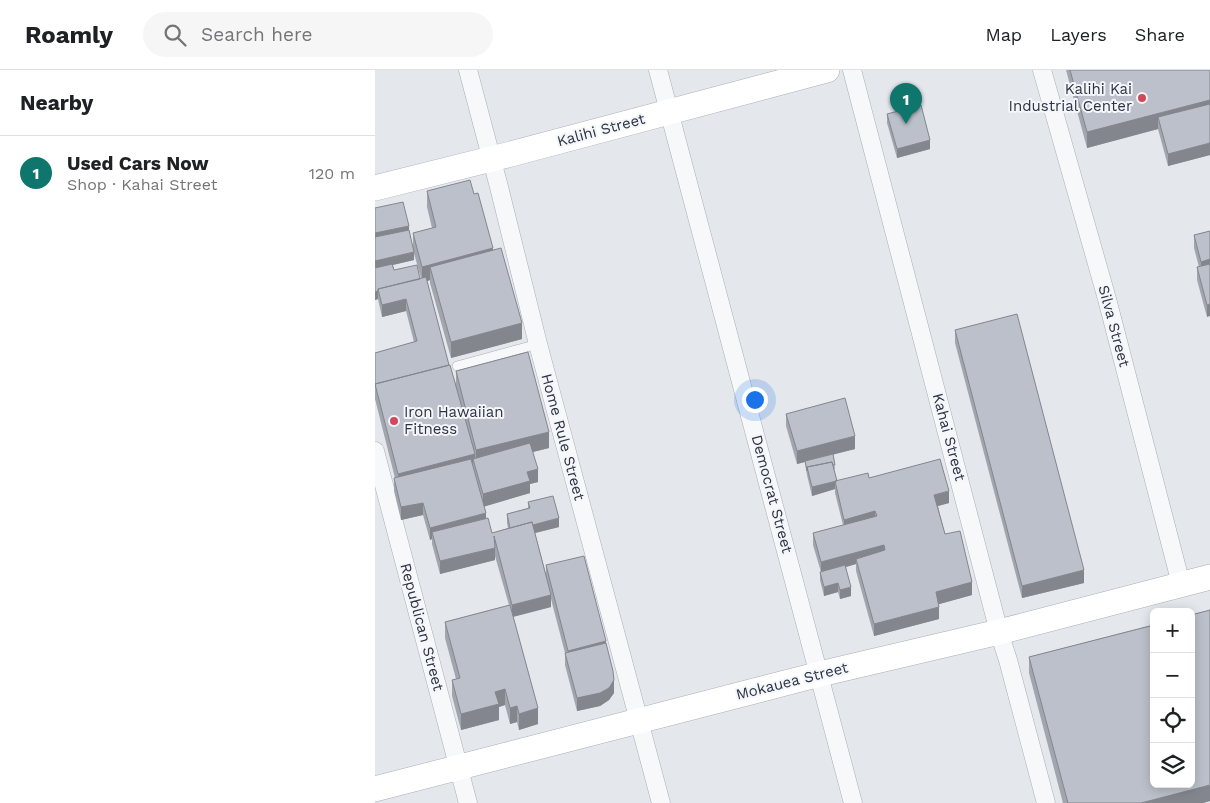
<!DOCTYPE html>
<meta charset="utf-8">
<style>
:root{--surface:#fff;--page:#f6f6f6;--text:#202124;--muted:#757577;--line:#e0e0e0;--accent:#0f766e}
body{margin:0;font-family:"Work Sans",sans-serif;background:var(--page);color:var(--text)}
.controls{position:absolute;right:15px;bottom:15px;display:grid;overflow:hidden;border-radius:8px;box-shadow:0 2px 12px #0003}
.controls button{width:45px;height:45px;display:grid;place-items:center;padding:0;border:0;border-bottom:1px solid var(--line);background:var(--surface);color:var(--text);font:25px sans-serif}
.you{position:absolute;left:379px;top:329px;width:18px;height:18px;margin:-12px;border:4px solid #fff;border-radius:50%;background:#1a73e8;box-shadow:0 0 0 8px #1a73e833}
.badge{display:grid;place-items:center;width:32px;height:32px;border-radius:50%;background:var(--accent);color:#fff;font-size:16px;font-weight:700}
.pin{position:absolute;translate:-50% -41px;filter:drop-shadow(0 1px 2px #0008)}
.pin::after{content:'';position:absolute;top:26px;width:18px;height:15px;background:inherit;clip-path:polygon(0 0,100% 0,50% 100%)}
.list{margin:0;padding:0;list-style:none}
h2{display:flex;justify-content:space-between;align-items:center;height:65px;margin:0;padding:0 20px;font-size:21px}
h2 small{font-size:16px;font-weight:400;color:var(--muted)}
.list li{display:grid;grid-template-columns:32px 1fr auto;gap:15px;align-items:center;box-sizing:border-box;height:75px;padding:0 20px;border-top:1px solid var(--line)}
.list b{display:block;font-size:19px;white-space:nowrap}
.list p{margin:0;font-size:16px;white-space:nowrap;color:var(--muted)}
.list em{font-size:16px;font-style:normal;color:var(--muted)}
.icon{flex:none;width:28px;height:28px;fill:none;stroke:currentColor;stroke-width:2;stroke-linecap:round;stroke-linejoin:round}
.map{position:relative;flex:none;width:835px;height:733px;overflow:hidden}
header{display:flex;align-items:center;gap:30px;box-sizing:border-box;height:70px;padding:0 25px;background:var(--surface);border-bottom:1px solid var(--line)}
header strong{font-size:24px}
nav{display:flex;gap:28px;margin-inline-start:auto;font-size:18px}
.search{width:350px;height:45px;background:var(--page);display:flex;align-items:center;gap:12px;box-sizing:border-box;padding:0 18px;border-radius:28px;color:var(--muted);font-size:19px}
main{display:flex}
aside{flex:1;background:var(--surface)}
.map>svg:first-child{display:block}
</style>
<header>
<strong>Roamly</strong>
<div class="search"><svg class="icon" aria-label="search" viewBox="0 0 24 24"><circle cx="10" cy="10" r="6"/><path d="M15 15l6 6"/></svg>Search here</div>
<nav><a>Map</a><a>Layers</a><a>Share</a></nav>
</header>
<main>
<aside>
<h2>Nearby<small></small></h2>
<ul class="list">
<li><span class="badge">1</span><div><b>Used Cars Now</b><p>Shop · Kahai Street</p></div><em>120 m</em></li>
</ul>
</aside>
<div class="map">
<svg width="835" height="733" viewBox="0 0 835 733">
<rect width="100%" height="100%" fill="#e4e7ec"/>
<g fill="none" stroke-linecap="round" stroke-linejoin="round">
<defs>
<path id="lane" d="M82,296L163,274"/>
<path id="street" d="M93,0L124,117L163,274L286,733
M283,0L478,733
M477,0L624,562L633,590L671,733
M667,0L732,229L806,514
M0,381L93,733"/>
<path id="secondary" d="M0,118L136,84L452,0
M0,719L445,604L624,562L835,507"/>
</defs>
<!-- lane casing -->
<use href="#lane" stroke="#a9aeb7" stroke-width="10"/>
<!-- street casing -->
<use href="#street" stroke="#a9aeb7" stroke-width="19"/>
<!-- secondary casing -->
<use href="#secondary" stroke="#a9aeb7" stroke-width="26"/>
<!-- lane -->
<use href="#lane" stroke="#f7f8fa" stroke-width="9"/>
<!-- street -->
<use href="#street" stroke="#f7f8fa" stroke-width="18"/>
<!-- secondary -->
<use href="#secondary" stroke="#fff" stroke-width="25"/>
</g>
<!-- wall -->
<path fill="#a1a5ae" fill-rule="evenodd" d="M691,0H835V85L793,96L783,59L712,78Z
M512,44L555,79L522,88L512,53Z
M52,121L99,124L147,269L76,288L55,213V210L52,211L74,295L81,314V301L174,378L158,382L163,412L155,414V423L109,436L111,448L117,463L133,458L132,453V444L153,438V432L184,457L160,463L171,504V495L231,573L239,623L234,630L225,636L202,641L190,595V583L176,529V537L138,547L163,654L144,660L142,652L135,654L130,635L124,637V650L86,660L77,626V610L81,609L70,568V552L134,535L120,486V490L65,504L57,474V469L55,470L48,445L26,450L19,421V408H20L0,329V283L39,272L31,241L7,247L3,229L0,230V138L34,160L38,179V163L57,158L52,137ZM38,180L46,208L45,209L19,200L18,195L39,190Z
M835,161L832,247L822,210V197H824L819,178V165Z
M580,260L709,513L647,528L580,273Z
M411,344L480,379L458,384L460,399H459L462,411L494,408L574,433L563,436L570,464L597,525L564,534V549L499,566L481,501V494L471,497L476,526L465,529L463,522L449,526L445,510V502H446L438,475V463L468,455L460,423V419L437,426L432,405L430,392L422,394L411,356Z
M835,540V731L828,733H688L654,603V587Z"/>
<!-- shaded-wall -->
<path fill="#83868d" d="M835,30V46L783,47V59L712,78V62Z
M555,70V79L522,88V79Z
M835,73V85L793,96V84Z
M34,156V168L0,176V163Z
M118,178V194L55,197V210L47,213V197Z
M39,182V190L0,199V191Z
M835,189V202L826,204V192Z
M3,221V229L0,230V222Z
M31,229V241L7,247V235Z
M835,234V246L832,247V235Z
M147,253V269L76,288V272Z
M174,362V378L101,396V380Z
M480,366V379L422,394V381Z
M100,384V395L98,389V401L23,420V404Z
M163,399V412L155,414V423L108,437V424L152,402Z
M460,411V419L437,426V417Z
M574,421V433L559,437V425Z
M48,433V445L26,450V437Z
M500,441V453L469,462V450Z
M111,443V455L57,462V469L55,470V458Z
M184,448V457L136,469V461Z
M509,475V487L481,489V494L446,504V492Z
M120,478V490L65,504V491Z
M709,500V513L647,528V516Z
M597,512V525L561,535V522Z
M463,513V522L449,526V517Z
M476,517V526L465,529V520Z
M176,525V537L137,547V535Z
M564,537V549L499,566V554Z
M231,571V584L193,593V581Z
M239,610V623L234,630L225,636L202,641V628Z
M130,619V635L124,637V650L86,660V644L120,622Z
M142,636V652L135,654V638Z
M163,638V654L144,660V644Z
M835,715V731L828,733H766Z"/>
<!-- building -->
<path fill="#bbc0ca" stroke="#83868d" d="M695,0H835V30L712,62Z
M835,34V73L793,84L783,47Z
M546,35L555,70L522,79L512,44Z
M95,110L99,124L103,123L118,178L47,197L38,163L61,157L52,121Z
M28,132L34,156L0,163V138Z
M34,160L39,182L0,191V167Z
M835,161V189L826,192L819,165Z
M126,178L147,253L76,272L55,197Z
M17,194L19,200L42,195L45,209L3,219V221L0,222V198Z
M835,194V234L832,235L822,197Z
M51,207L74,295L0,314V318V283L42,271L31,229L7,235L3,219Z
M642,244L709,500L647,516L580,260Z
M153,282L174,362L101,380L81,301Z
M75,295L100,384L23,404L0,314Z
M470,328L480,366L422,381L411,344Z
M155,373L163,399L152,402L155,411L108,424L98,389Z
M458,384L460,395H458L457,392L432,397V401L430,391Z
M96,389L111,443L55,458L48,433L26,437L19,408Z
M565,389L574,421L559,425L570,464L585,461L597,512L561,522L564,537L499,554L481,489L510,480L509,475L446,492L438,463L502,446L500,441L469,450L460,411L493,403L494,408Z
M457,392L462,411L437,417L432,397Z
M178,426L184,448L158,455L157,452L135,458L132,444L155,438L153,432Z
M113,448L117,463L157,452L176,525L137,535L119,466L120,478L65,491L57,462Z
M209,486L231,571L193,581L171,495Z
M470,495L476,517L465,520L463,513L449,517L445,502Z
M135,535L163,638L144,644L142,636L135,638L130,619L120,622L124,634L86,644L77,610L85,608L70,552Z
M835,540V715L766,733H693L654,587L779,555V714H816V545Z
M231,573L238,601L239,610L234,618L225,623L202,628L190,583Z"/>
<!-- markers -->
<g fill="#d1495b" stroke="#f4f6f9" stroke-width="2">
<circle cx="767" cy="28" r="5"/>
<circle cx="19" cy="351" r="5"/>
</g>
<g text-anchor="middle" dominant-baseline="central" stroke-width="4" stroke-linejoin="round" paint-order="stroke">
<!-- poi labels -->
<g font-size="15" fill="#2b3445" stroke="#f4f6f9" text-anchor="end">
<text x="757" y="19">Kalihi Kai<tspan x="757" dy="17">Industrial Center</tspan></text>
<text x="29" y="342" text-anchor="start">Iron Hawaiian<tspan x="29" dy="17">Fitness</tspan></text>
</g>
<!-- street labels -->
<g font-size="15" fill="#2b3445" stroke="#f4f6f9">
<text transform="translate(226 60) rotate(-15)">Kalihi Street</text>
<text transform="translate(739 256) rotate(75)">Silva Street</text>
<text transform="translate(188 367) rotate(75)">Home Rule Street</text>
<text transform="translate(574 367) rotate(75)">Kahai Street</text>
<text transform="translate(397 424) rotate(75)">Democrat Street</text>
<text transform="translate(47 557) rotate(75)">Republican Street</text>
<text transform="translate(417 611) rotate(-14)">Mokauea Street</text>
</g>
</g>
</svg>
<div class="controls">
<button>+</button>
<button>−</button>
<button><svg class="icon" aria-label="locate" viewBox="0 0 24 24"><circle cx="12" cy="12" r="6"/><path d="M12 2v4M12 18v4M2 12h4M18 12h4"/></svg></button>
<button><svg class="icon" aria-label="layers" viewBox="0 0 24 24"><path d="M12 4l9 5-9 5-9-5zM3 14l9 5 9-5"/></svg></button>
</div>
<div class="you"></div>
<div class="pin badge" style="left:531px;top:54px">1</div>
</div>
</main>
